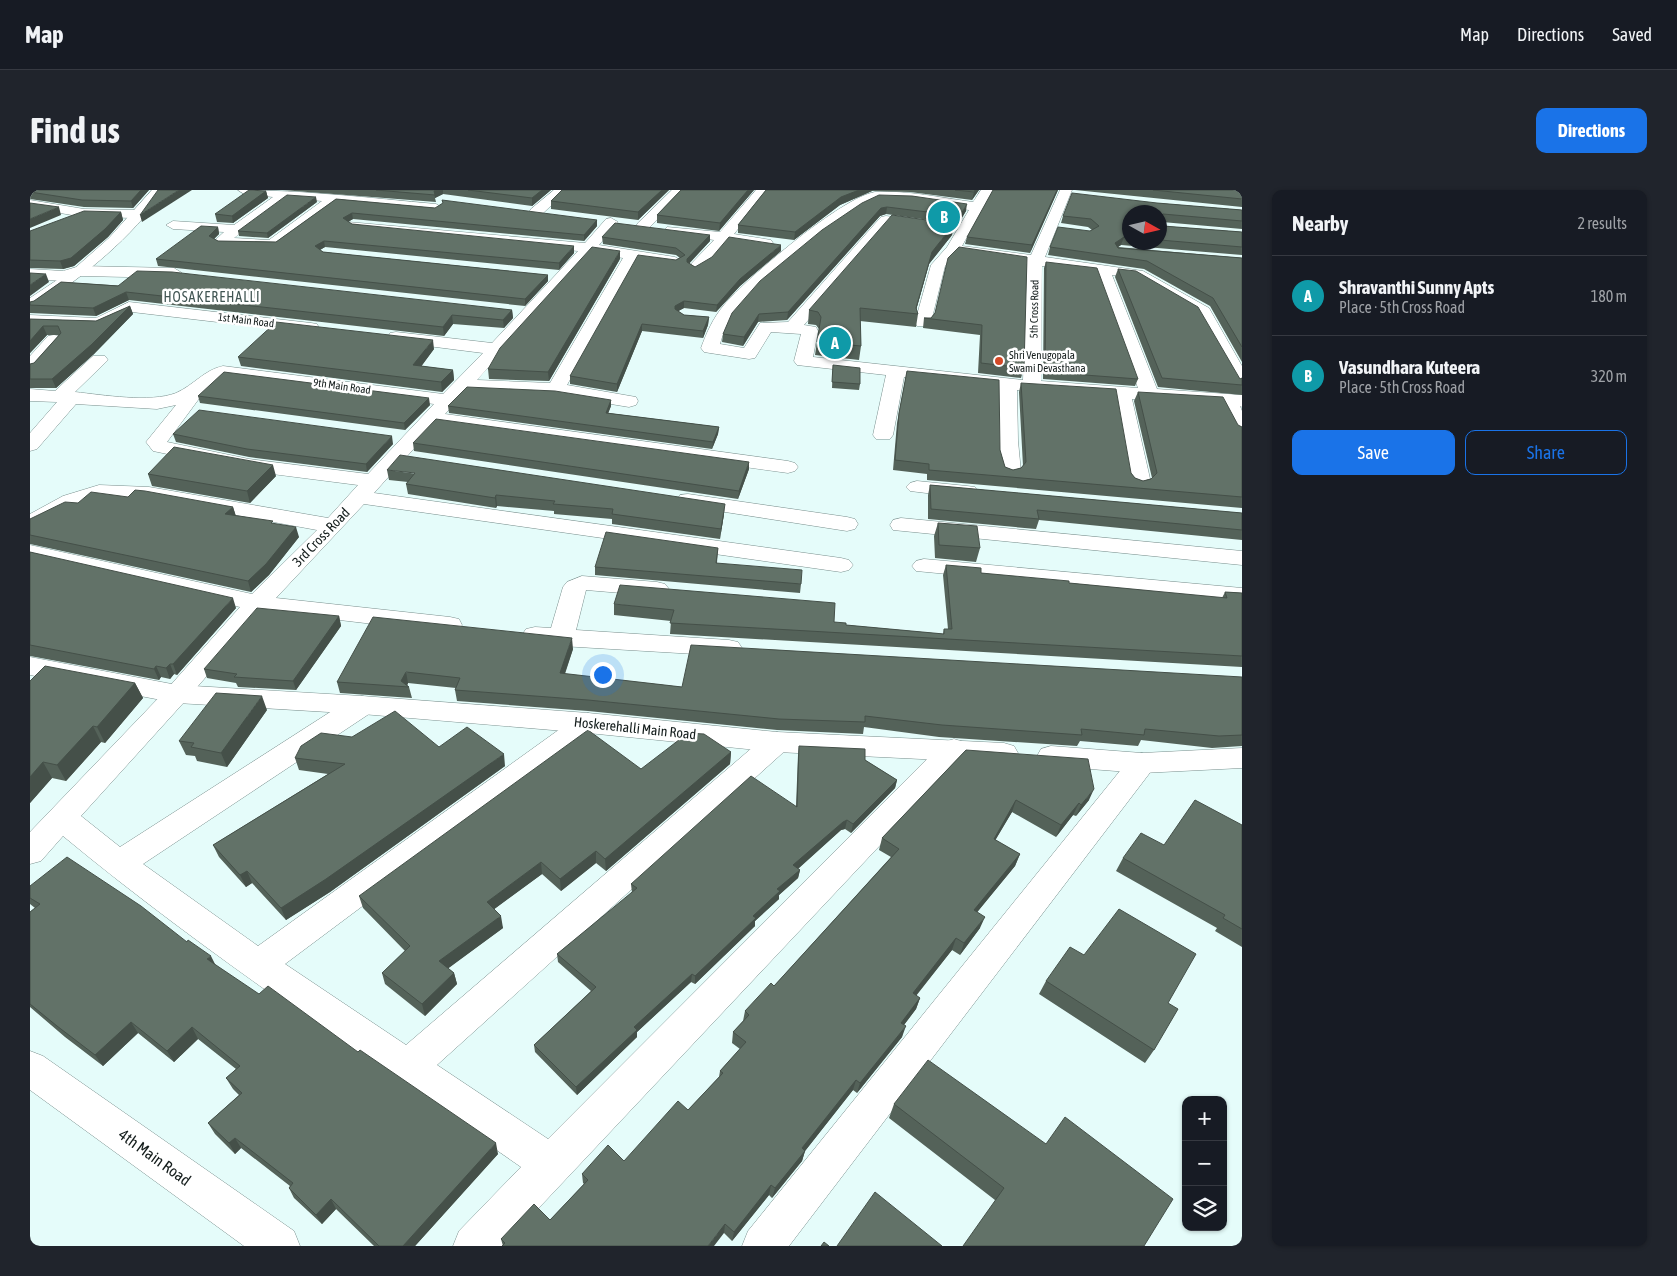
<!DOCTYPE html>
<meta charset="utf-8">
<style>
:root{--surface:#171b24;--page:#20242c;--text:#f1f3f6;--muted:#9ea1a6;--line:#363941;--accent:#1a73e8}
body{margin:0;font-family:"Asap Condensed",sans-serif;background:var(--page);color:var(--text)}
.controls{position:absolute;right:15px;bottom:15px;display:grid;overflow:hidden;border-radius:10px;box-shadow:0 1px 4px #0004}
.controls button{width:45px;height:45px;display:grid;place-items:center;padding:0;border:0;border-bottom:1px solid var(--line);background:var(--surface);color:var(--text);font:25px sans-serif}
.compass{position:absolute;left:1092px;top:15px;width:45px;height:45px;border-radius:50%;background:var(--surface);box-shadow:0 1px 4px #0004;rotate:98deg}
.you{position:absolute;left:572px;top:484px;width:18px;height:18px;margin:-12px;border:4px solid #fff;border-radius:50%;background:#1a73e8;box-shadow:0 0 0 8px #1a73e833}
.badge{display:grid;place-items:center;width:32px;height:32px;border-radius:50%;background:var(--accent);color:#fff;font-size:16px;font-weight:700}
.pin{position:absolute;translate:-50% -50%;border:2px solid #fff;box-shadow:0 1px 5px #0006}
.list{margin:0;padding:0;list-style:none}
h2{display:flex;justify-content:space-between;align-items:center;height:65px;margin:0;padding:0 20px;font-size:21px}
h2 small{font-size:16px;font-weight:400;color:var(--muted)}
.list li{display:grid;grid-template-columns:32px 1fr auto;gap:15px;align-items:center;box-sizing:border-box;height:80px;padding:0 20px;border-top:1px solid var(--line)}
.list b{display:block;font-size:19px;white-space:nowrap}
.list p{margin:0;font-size:16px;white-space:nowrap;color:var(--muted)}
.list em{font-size:16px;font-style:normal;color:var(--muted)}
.actions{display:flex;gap:10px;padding:15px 20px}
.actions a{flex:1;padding:11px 0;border:1px solid var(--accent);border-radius:10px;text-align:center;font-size:18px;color:var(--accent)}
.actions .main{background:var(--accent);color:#fff}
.icon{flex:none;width:28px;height:28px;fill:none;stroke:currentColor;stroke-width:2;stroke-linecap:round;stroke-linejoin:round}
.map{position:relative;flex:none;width:1212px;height:1056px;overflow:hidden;border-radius:10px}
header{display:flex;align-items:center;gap:30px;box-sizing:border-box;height:70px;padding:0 25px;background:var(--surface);border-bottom:1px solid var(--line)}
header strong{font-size:24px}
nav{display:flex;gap:28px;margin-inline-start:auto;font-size:18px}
.intro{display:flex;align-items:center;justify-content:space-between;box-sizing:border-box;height:120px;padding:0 30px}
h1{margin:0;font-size:35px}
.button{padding:12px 22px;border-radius:10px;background:var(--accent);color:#fff;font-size:18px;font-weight:700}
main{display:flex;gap:30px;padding:0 30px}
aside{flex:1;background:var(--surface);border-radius:10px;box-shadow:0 1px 4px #0004}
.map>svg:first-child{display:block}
</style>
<header>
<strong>Map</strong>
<nav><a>Map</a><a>Directions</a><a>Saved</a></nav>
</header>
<div class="intro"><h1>Find us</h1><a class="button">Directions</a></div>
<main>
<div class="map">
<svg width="1212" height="1056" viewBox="0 0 1212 1056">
<rect width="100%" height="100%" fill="#e5fcfa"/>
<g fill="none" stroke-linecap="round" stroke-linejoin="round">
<defs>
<path id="street" d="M208,0C274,0 340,8 406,14L413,18L406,22L307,13L247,57L242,58L190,56L183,52L194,42L143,39L136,35L143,31L204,35L243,7L214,4ZM258,8L292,11L239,50L204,48Z
M524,0H538L511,25H501L499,22L501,19Z
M642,0H655L618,39H608L606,36L608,33Z
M726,0H739L704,44L741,50L743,53L741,56L698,52C689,63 677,84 661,80L658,77L661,74L684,50L637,43L635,40L637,37L690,42Z
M951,0H963L932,56L1001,65L1030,0H1042L1015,67L1113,81L1179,118L1212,176V197L1206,196L1203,192L1166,124L1104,88L1082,85L1127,199L1212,205V217L1210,216L1212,221V246L1205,244L1190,215L1102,209L1121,293L1117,297L1110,299L1103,297L1099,293L1084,207L987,200L988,251L991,282L988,286L981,288L974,286C964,273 969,217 969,198L874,187L863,245L860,249H846L843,245L856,185L767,175L764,171L771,144L741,142L725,168L719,169L680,163L674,162L671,158C677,142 683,128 694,115C717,88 812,7 845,2C877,0 912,8 943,12ZM855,9L939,20L917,57L901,75L885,132L887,136H899L901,132L915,76L927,64L997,74L993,190L783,167L788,141L786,137L774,135L859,35L893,39L900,35L893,31L856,26L851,27L758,132L730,133L714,158L690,154C693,143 697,133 704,123C726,95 821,12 855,9ZM1012,76L1066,83L1108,198L1011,191Z
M0,10L54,19L106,20L113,24L106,28L54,27L0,18Z
M581,28L588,32L569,55L645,67L652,71L645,75L607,70L537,195L606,207L608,211L606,215L599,217L526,205L437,201L415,224L758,271L765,273L768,277L765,281L758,283L406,234L344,303L811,368L819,370L823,375L819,380L811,382L334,314L246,408L420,427L429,429L432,435L429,441L420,443L233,421L156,510L51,626L90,657L322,508L332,506L342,508L346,515L342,522L113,674L228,756L548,526L558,523L568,526L572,533L568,540L255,774L376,855L737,545L747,542L757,545L761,552L757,559L407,875L518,949L914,552L924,549L934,552L938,559L934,566L473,1056H423L429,1041L491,977C336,869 178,766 33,646L11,671L0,674V642L138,498L210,417L0,369V355L222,404L287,340L119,309L71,307L49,316L0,340V324L33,306L69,295L119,297L298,328L328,295L219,281L123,261L116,252L146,215L127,219L46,214L7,259L0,261V243L27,212L0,211V199L25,201L63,166H75L78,170L45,202C73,205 120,213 146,203C164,195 174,180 193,176L413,204L453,163L366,152L360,151L358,147L360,143L366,142L462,153L548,61L323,39L316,35L318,32L555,53L576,29ZM562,63L593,68L520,193L447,190ZM194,187L404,214L338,284L219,269L137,252L174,202Z
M50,76L144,78L152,83L144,88L51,86L34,91L0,89V79L33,81Z
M99,112L281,133L287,134L289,138L287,142L281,143L102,122L69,138L0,135V125L66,128Z
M24,145L30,146L33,150L6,181L0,182V166L18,146Z
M887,291L937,296L945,297L948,302L945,307L937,308L880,301L876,297L880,293Z
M658,304L817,327L825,329L828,334L825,339L817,341L650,315L647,310L650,305Z
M871,328L1212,361V375L863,340L860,335L863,330Z
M894,369L1212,398V412L886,381L882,376L886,371Z
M552,386L627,392L635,394L639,399L635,404L627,406L556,400L546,440L699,450L708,452L712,458L708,464L699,466L531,456L496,451L492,445L496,439L505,437L521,438L533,397L537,392Z
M1112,563L1122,566L1126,573L1122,580L759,1056H712L718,1041L1102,566Z
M0,861L13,866L264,1041L270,1056H214L0,900Z"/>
<path id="secondary" d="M122,0H135C101,49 55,85 6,118L0,120V108L45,78L79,48Z
M0,467L147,495L332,506L558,523L747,542L974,553L984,556L988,563L984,570L974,573L747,562L558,543L332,524L147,513L0,485Z
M1021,556L1112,563L1212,558V578L1112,583L1021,576L1011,573L1007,566L1011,559Z"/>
</defs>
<!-- street casing -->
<use href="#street" stroke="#798f8d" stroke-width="1"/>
<!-- secondary casing -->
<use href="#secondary" stroke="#798f8d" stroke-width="1"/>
<!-- street -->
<use href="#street" fill="#fff" fill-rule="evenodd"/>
<!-- secondary -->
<use href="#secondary" fill="#fff" fill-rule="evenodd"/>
</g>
<!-- wall -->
<path fill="#546259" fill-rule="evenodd" d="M0,0H119L103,18L54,17L0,9Z
M252,0H521L502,16L413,4L405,8L406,12Z
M532,0H639L608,30L521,19V11Z
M651,0H724L689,41L627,33V25Z
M736,0H949L942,10L880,2L842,1L810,15L764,50L708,43V35Z
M1028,0L1000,63L935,54L937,47Z
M1045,0H1212V17Z
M236,1L238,8L203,33L187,32L185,24Z
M882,6L936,21L928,34L856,24L850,26L757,130L728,132L713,156L692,152L693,144L792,40Z
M306,9L405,18L567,30V36L554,51L323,29L318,32L322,34L544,63L529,80L295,57L290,60L293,62L518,85V91L495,116L128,76L126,69L188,37L189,44L184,49L188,51L246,52Z
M287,12L238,48L209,46L208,41Z
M1127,13L1212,20V39L1132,32L1133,36L1212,42V65L1091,55L1088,57L1212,68V172L1180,116L1114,79L1018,65L1020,57L1062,40L1058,37L1031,33L1033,26ZM1100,22H1130V52H1100Z
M91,22L93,30L78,47L44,76L33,79L0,78V41Z
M680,45V51L659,73L665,77L751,61L710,96L686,122L654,118L648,121L654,125L679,127L678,135L673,148L612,141L587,202L540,194V186L646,70L650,68L646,65L573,54L572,47Z
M922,45L899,74L886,120L888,124L886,137L830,131L831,156L829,170L785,165L789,139L786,135L778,134L779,120Z
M929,57L994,178L991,188L948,183L950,145L893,138L894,128H901L905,123Z
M590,69L519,191L459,189L458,179Z
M1016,72L1108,189L1105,196L1013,189L1014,78Z
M1088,79L1210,189L1212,188V205L1128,197L1085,87Z
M31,92L482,120L483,128L474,138L423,134L414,146L99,110L66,126L0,123V112L4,111Z
M100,116L103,124L64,164L26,198H0V174L4,173L29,145H17L0,163V129L66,131Z
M404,159L391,176L423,180L424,190L412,202L211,176L208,167Z
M803,175L830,194L829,200L802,198Z
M877,181L970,260L975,277L983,280L991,278L993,276L989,202L991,193L1101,283L1105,288L1113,291L1122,288L1104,211L1108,202L1212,237V318L897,290V284L863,280L867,233Z
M168,206L400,215L375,240L170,213Z
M581,210V216L578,223L689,237L688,244L682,259L419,223L418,216Z
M143,244L363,254L337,282L219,267L146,252Z
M383,253L719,279L708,309L384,261Z
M357,280L694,324L690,349L582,334V329L524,324V321L467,316L466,318L378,304L376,294L378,292L359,290Z
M118,284L246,286L220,313L122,296Z
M900,295L1212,323V350L1009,330L1006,339L898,329V305Z
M98,307L203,317L206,326L244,334L269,347L239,385L221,402L0,354V329L48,313Z
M908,333L950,358L946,372L905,368L904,346Z
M688,358L687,373L771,394L770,403L565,385V377Z
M0,362L206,418L147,485L144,484L140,489L131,487L129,490L0,466Z
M916,375L951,383L1039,393L1192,408L1195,402L1212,403V477L640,444L641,431L584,425V414L804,432L816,435L913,444L914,439H918L913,385Z
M309,426L311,436L266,500L208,497L206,493L177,488L174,479Z
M543,459L535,484L652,497L1212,487V556L1182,558L1111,550L1108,556L1050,551L1047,556L909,547L834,537L833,544L747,540L558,521L427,511L425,500L426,498L378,493L377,495L379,497L382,508L310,503L307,492Z
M0,491L105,493L113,508L75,553L71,552L36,591L22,588L0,613Z
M237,520L197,577L167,571L165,566L156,565L149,551Z
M769,556L835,570L867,590L865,598L821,643L815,639L811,640L768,679L770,680L768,688L749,705V709L725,731V736L665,794L661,792L607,842V847L547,905L505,862L504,855L561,801L528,772L527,764L602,703L601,694L766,616L768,565Z
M409,557L475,576L300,702L256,730L222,693L216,697L189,667L183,655L298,584L269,580L265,568Z
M936,560L1059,610L1046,626L1043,625L1026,647L982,622L965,650L990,664L985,676L947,722L950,738L930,765L922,760L886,806L890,808L886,819L874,835L872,847L827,903L823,900L775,961L772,971L742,1008L739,1005L702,1051L694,1043L473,1056L471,1049L520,1030L554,994L553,993L552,984L594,971L658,920L689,887L690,881L710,859L702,853L703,842L713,831L715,821L744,796L861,667L849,660L852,648Z
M701,562L700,574L576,681L566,673L531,701L512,684L464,719L473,738L418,778L424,783L427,794L395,826L355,794L352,783L375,761L333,718L329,706L611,579Z
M1212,635V757L1185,741L1187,738L1086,681L1093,668L1134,655Z
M0,696L185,775L468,964L385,1056H344L306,1019L292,1034L264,1008L259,998L260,996L211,958L205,964L185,944L178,933L209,905L203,899L196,888L206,879L168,849L144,872L108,843L73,876L35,847L0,817V722L5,718L0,714Z
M1054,765L1138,813L1124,860L1115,873L1009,804L1016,791Z
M864,914L1114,1056L965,1010L859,928Z"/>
<!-- shaded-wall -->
<path fill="#455049" d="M111,0H119L103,18L101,11Z
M149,0H162L112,32L110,25Z
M406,0H413V4L405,8L404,1Z
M512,0H521L502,16V8Z
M632,0H639L608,30V22Z
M718,0H724L689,41L690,33Z
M829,0H843L842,1L810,15L764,50L765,42L811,7Z
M945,0H949L942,10L944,2Z
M1027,0H1028L1000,63L1002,55Z
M236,1L238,8L203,33L202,26Z
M286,7L287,12L238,48L237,43Z
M937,14L936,21L928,34L930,26Z
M29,17L31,25L0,38V29Z
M857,17L856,24L850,26L757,130L758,122L851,18Z
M91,22L93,30L78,47L44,76L33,79L30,71Z
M322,23L323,29L314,34L313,28Z
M567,30V36L554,51V45Z
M924,34L922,45L899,74L885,124L886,118L902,62Z
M188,37L189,44L181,52L179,46Z
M680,45V51L657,76V69Z
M1094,47L1091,55L1082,61L1085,53Z
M294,51L295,57L286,62L285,56Z
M751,55V61L710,96L686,122L687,115L710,89Z
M544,56V63L529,80V73Z
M590,61V69L519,191L518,182Z
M16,84L19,92L0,106V95Z
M518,85V91L495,116V109Z
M96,102L99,110L66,126L63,118Z
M654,111V118L645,123V116Z
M100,116L103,124L64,164L26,198L22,189Z
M482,120L483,128L474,138L473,130Z
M729,124L728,132L713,156L714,147Z
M422,125L423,134L414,146L413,137Z
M679,127L678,135L673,148V141Z
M612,134V141L587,202V194Z
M13,136L17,145L0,163V151Z
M403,150L404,159L385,185L383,175Z
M423,180L424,190L412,202L411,192Z
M399,208L400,215L375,240L374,233Z
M581,210V216L576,229V223Z
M689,237L688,244L682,259L683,252Z
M362,246L363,254L337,282L336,274Z
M719,272V279L708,309L709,301Z
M243,275L246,286L220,313L217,301Z
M466,305L467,316L466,318L465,308Z
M695,314L694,324L690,349L691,339Z
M203,317L206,327L195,324Z
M266,337L269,347L239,385L221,402L218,391Z
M203,408L206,418L147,485L143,474Z
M309,426L311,436L266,500L263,491Z
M542,448L543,459L531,494L530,483Z
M140,474L144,484L140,489L136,478Z
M126,476L131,487L129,490L124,479Z
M376,482L378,493L377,496L371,491Z
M105,493L113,508L75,553L67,537Z
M232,506L237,520L197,577L191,563Z
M63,536L71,552L36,591L27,575Z
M701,562L700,574L576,681L575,669Z
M474,564L475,576L300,702L256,730L251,718Z
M13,572L22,588L0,613V587Z
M867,590L865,598L821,643L823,634Z
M1064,599L1059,610L1046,626L1051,615Z
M986,610L982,622L959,661L964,649Z
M1049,613L1043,625L1026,647L1031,635Z
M817,630L815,639L811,640L762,684L763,675L813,632Z
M566,661V673L531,701L530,689Z
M990,664L985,676L940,731L944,720Z
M511,672L512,684L459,723L457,712Z
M770,680L768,688L749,705V709L725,731V736L665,794V786L723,726L747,699Z
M217,681L222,693L216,697L210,685Z
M471,726L473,738L412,783L409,771Z
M955,727L950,738L930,765L934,753Z
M926,748L922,760L879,814L883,803Z
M181,766L187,778L177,769Z
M424,783L427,794L395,826L392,814Z
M662,784L661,792L607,842V847L547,905L546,897L604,837Z
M890,808L886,819L867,844L871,833Z
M101,832L108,843L73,876L65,865Z
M876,836L872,847L827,903L830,893Z
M162,837L168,849L144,872L137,861Z
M826,890L823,900L775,961L772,971L742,1008L745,998L772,958Z
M205,948L211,958L205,964L199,953Z
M466,953L468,964L385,1056H373Z
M741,995L739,1005L702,1051L704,1042Z
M301,1009L306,1019L292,1034L286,1025Z
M695,1034L694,1043L684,1056H678Z"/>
<!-- building -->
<path fill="#627268" stroke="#455049" d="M0,0H111L101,11L52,10L0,2Z
M128,0H149L110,25Z
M219,0L236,1L202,26L185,24Z
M346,0H406L404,1L405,5Z
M438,0H512L502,8Z
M532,0H632L608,22L521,11Z
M651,0H718L690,33L627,25Z
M736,0H829L811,7L765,42L708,35Z
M925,0H945L944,2Z
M963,0H1027L1002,55L937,47Z
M1123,0H1212V9Z
M1042,3L1127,13L1212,20V31L1133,24L1131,26L1133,36L1212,42V57L1130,50V22H1100V48L1094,47L1085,53L1088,58L1212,68V157L1183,108L1117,71L1020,57L1028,37L1060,41L1069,36L1061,29L1033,26Z
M257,5L286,7L237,43L208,41Z
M849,5L882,6L937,14L930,26L857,17L851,18L758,122L729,124L714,147L693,144L702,123L730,91L792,40L832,13Z
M306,9L405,18L413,13L412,10L567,30L554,45L322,23L313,28L322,34L544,56L529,73L294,51L285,56L293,62L518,85L495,109L126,69L171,36L188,37L179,46L188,51L246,52Z
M0,13L29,17L0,29Z
M54,21L91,22L75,39L41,68L30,71L0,70V41Z
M862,25L924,34L902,62L886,118L888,124L830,118L831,156L787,152L791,127L788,122L779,120Z
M585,33L680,45L657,69V72L665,77L682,67L699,47L751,55L710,89L687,115L654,111L645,116V119L654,125L679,127L673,141L612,134L587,194L540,186L608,65L646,70L655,65L646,58L572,47Z
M562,57L590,61L518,182L458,179L470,158Z
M929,57L997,67L994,178L951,173L952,135L894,128H901L905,123L918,68Z
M1016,72L1067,78L1108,189L1015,182Z
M1088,79L1106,81L1168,117L1210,189L1212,188V195L1132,188Z
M107,81L142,82L482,120L473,130L422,125L413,137L96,102L63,118L0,115V112L4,111L31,92L88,96Z
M0,83L16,84L0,95Z
M100,116L61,155L22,189H0V174L4,173L31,143L28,136H13L0,151V129L66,131Z
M246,132L403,150L383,175L423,180L411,192L208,167Z
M803,175L830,178V194L802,192Z
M877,181L969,190L970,260L975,277L983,280L991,278L996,272L991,193L1086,199L1101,283L1105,288L1113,291L1121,289L1127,283L1108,202L1193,207L1208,235L1212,237V307L899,280V274L865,270L869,223Z
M194,182L399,208L374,233L168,206Z
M437,197L525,201L581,210L576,223L689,237L683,252L418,216Z
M169,220L362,246L336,274L217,259L143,244Z
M406,229L719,272L709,301L383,253Z
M144,257L243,275L217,301L118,284Z
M370,265L695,314L691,339L582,324L583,319L523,314L525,311L466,305L465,308L376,294L385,283L357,280Z
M900,295L1212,323V340L1007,320L1009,329L901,319Z
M105,300L115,301L203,317L195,324L243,331L241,333L266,337L236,374L218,391L0,345V329L35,312L48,313L61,302L98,307Z
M908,333L947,336L950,358L909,355Z
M576,342L688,358L686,373L772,380L771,394L565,377Z
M0,362L203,408L143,474H140L136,478L126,476L124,479L0,455Z
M916,375L951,378V383L1039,391V393L1197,408L1195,402L1212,403V466L640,433L644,420L584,414L590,395L805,413L804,432L816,433V435L914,444V439H922Z
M227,418L309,426L263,491L204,487L207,484L174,479Z
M343,427L542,448L530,483L652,497L661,455L1212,487V545L1189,546L1115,539L1114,545L1051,539L1052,545L912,535L835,526V532L749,529L558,510L425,500L430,488L376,482L371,491L379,497L307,492Z
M15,476L105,493L67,537L63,536L27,575L13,572L0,587V491Z
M186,503L232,506L191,563L161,557L164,553L149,551Z
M365,521L409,557L437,537L474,564L296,689L251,718L217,681L210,685L183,655L315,574L265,568L271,556L291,543L322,547Z
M558,540L611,579L658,543L674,544L701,562L575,669L566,661L530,689L511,672L457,712L471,726L409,771L424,783L392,814L352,783L380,756L329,706Z
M769,556L835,559V570L867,590L823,634L817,630L813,632L763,675L770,680L747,699L750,701L723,726L726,728L665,786L662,784L604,837L607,840L546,897L504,855L566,797L527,764L607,698L601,694L721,586L767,617Z
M936,560L1058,569L1064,599L1051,615L1049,613L1031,635L986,610L964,649L990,664L944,720L955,727L934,753L926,748L883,803L890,808L871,833L876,836L830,893L826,890L772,958L775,961L745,998L741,995L704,1042L695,1034L678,1056H472L475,1053L471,1049L504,1014L520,1030L558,990L552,984L578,955L594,971L648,911L658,920L693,883L690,881L716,852L703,842L719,825L715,821L741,793L744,796L869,659L852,648Z
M1165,610L1212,635V739L1193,728L1195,725L1093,668L1111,643L1134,655Z
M37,667L111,716L157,752L158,750L181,766L177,769L229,804L238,796L328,862L330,860L466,953L373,1056H349L301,1009L286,1025L259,998L263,993L205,948L199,953L178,933L212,903L196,888L210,876L162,837L137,861L101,832L65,865L27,836L0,814V722L10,714L0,708V696Z
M1089,719L1166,764L1138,813L1148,819L1124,860L1016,791L1040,757L1054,765Z
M898,870L1016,954L1035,927L1143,1009L1114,1056H933L974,998L864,914Z
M845,1002L912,1056H807Z
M794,1052L799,1056H791Z"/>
<!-- markers -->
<circle fill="#d34927" stroke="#fff" stroke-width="2" cx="969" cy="171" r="5"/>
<g text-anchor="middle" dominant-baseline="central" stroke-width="5" stroke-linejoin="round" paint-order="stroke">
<!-- far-street labels -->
<g font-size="11" fill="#131c1b" stroke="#fff">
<text transform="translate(1004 119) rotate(-89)">5th Cross Road</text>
<text transform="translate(216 130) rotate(7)">1st Main Road</text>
<text transform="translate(312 196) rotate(8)">9th Main Road</text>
</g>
<!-- far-poi labels -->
<g font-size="11" fill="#131c1b" stroke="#fff" text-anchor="start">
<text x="979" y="165">Shri Venugopala<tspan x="979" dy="13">Swami Devasthana</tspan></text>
</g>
<!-- far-quarter labels -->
<g font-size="14" letter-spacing="1" fill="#415553" stroke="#fff">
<text x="182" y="107">HOSAKEREHALLI</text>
</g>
<!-- street labels -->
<g font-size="14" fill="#131c1b" stroke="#fff">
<text transform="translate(291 347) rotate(-46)">3rd Cross Road</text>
<text transform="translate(605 538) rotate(6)">Hoskerehalli Main Road</text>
</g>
<!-- near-street labels -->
<g font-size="16" fill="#131c1b" stroke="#fff">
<text transform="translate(125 967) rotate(36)">4th Main Road</text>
</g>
</g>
</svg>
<div class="controls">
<button>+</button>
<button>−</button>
<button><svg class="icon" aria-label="layers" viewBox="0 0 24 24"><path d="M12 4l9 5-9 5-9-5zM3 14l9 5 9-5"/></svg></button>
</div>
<svg class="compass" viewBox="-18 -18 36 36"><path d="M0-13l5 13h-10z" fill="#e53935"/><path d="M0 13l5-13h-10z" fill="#9ea1a6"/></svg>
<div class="you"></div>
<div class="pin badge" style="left:805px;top:153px;background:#0f9aa8">A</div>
<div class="pin badge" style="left:914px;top:27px;background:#0f9aa8">B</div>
</div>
<aside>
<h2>Nearby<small>2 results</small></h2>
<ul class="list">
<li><span class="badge" style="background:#0f9aa8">A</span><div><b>Shravanthi Sunny Apts</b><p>Place · 5th Cross Road</p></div><em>180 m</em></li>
<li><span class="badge" style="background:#0f9aa8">B</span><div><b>Vasundhara Kuteera</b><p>Place · 5th Cross Road</p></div><em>320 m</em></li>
</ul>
<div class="actions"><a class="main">Save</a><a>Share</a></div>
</aside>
</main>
